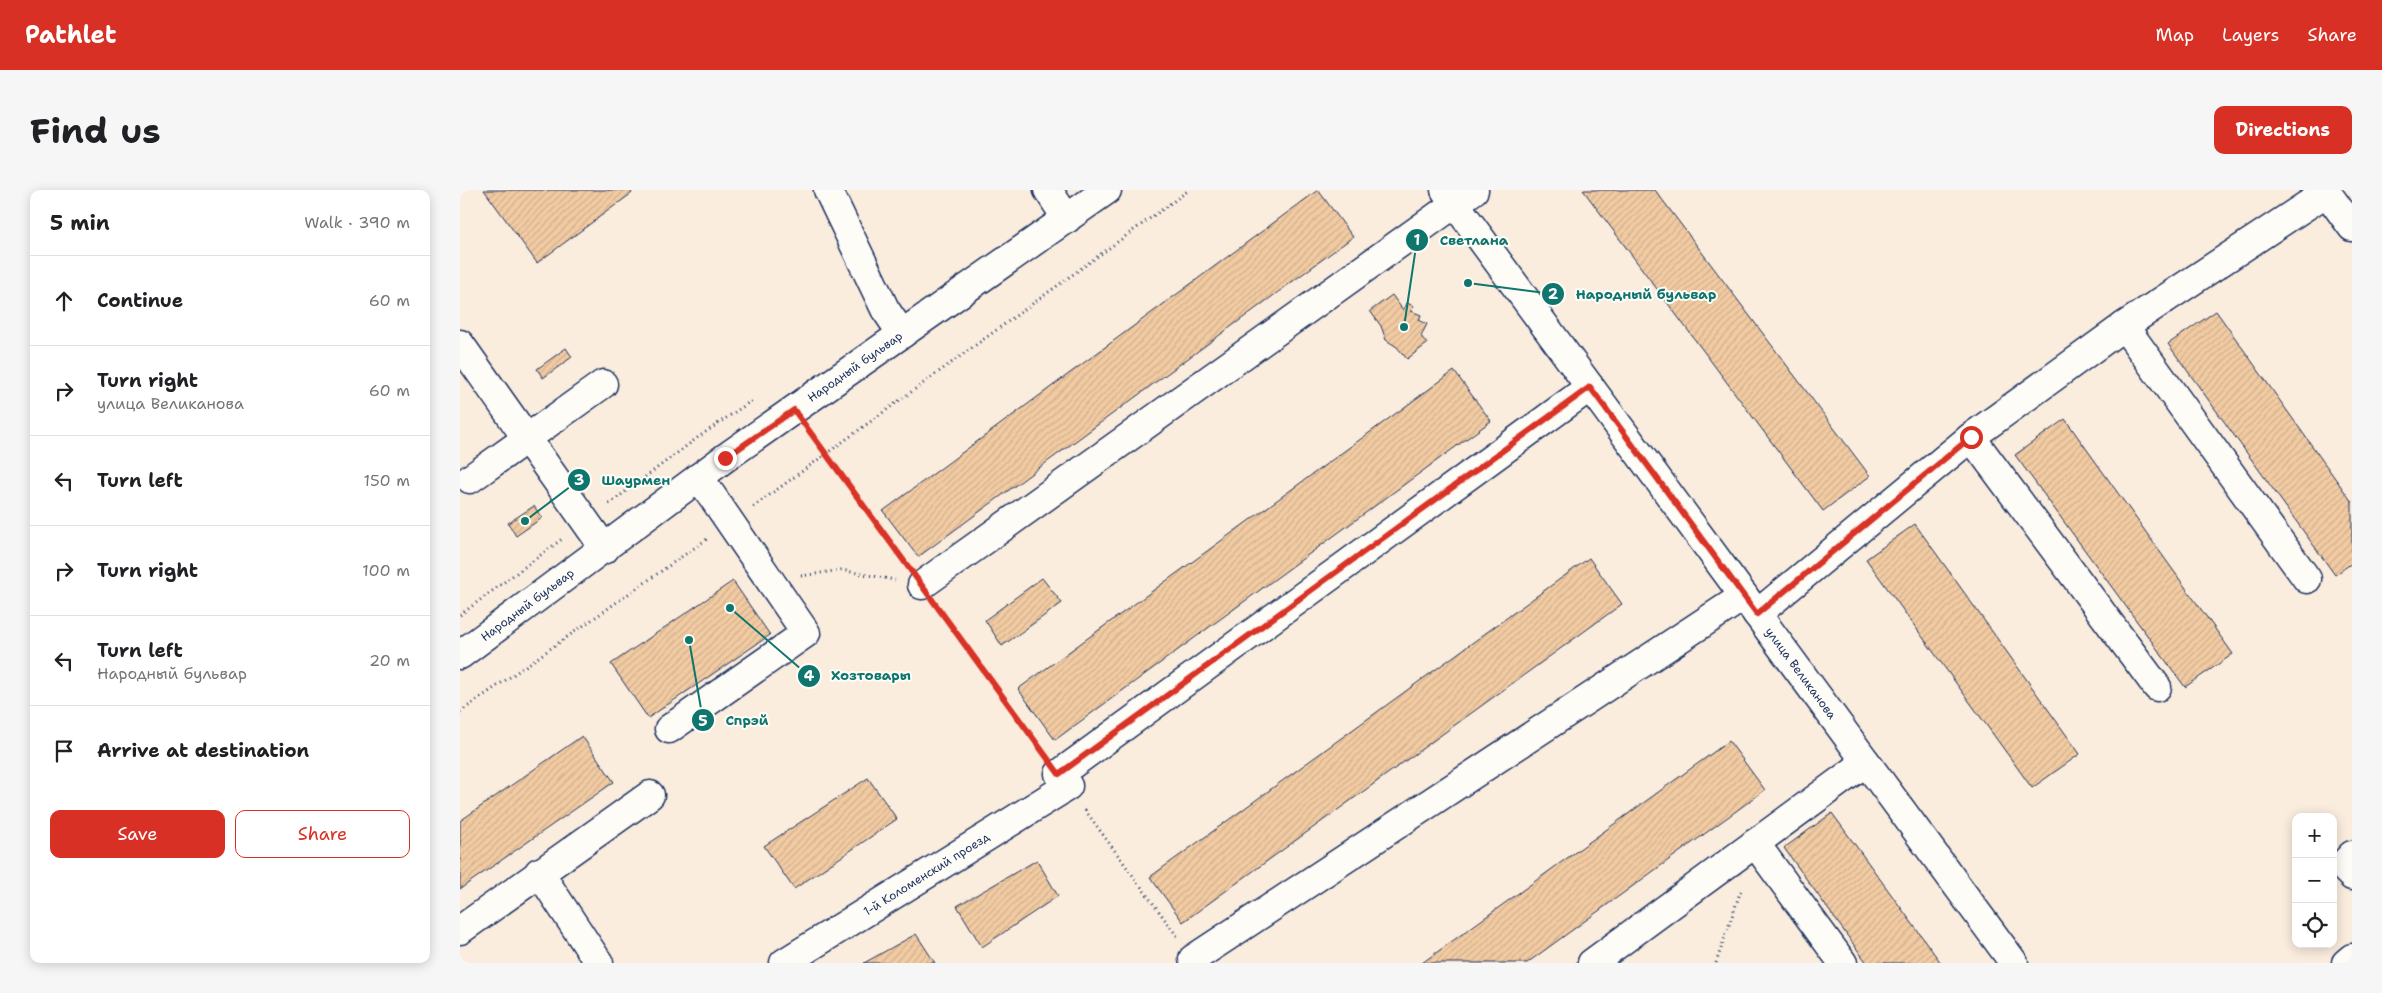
<!DOCTYPE html>
<meta charset="utf-8">
<style>
:root{--surface:#fff;--page:#f6f6f6;--text:#202124;--muted:#757577;--line:#e0e0e0;--accent:#d93025}
body{margin:0;font-family:"Shantell Sans",sans-serif;background:var(--page);color:var(--text)}
.controls{position:absolute;right:15px;bottom:15px;display:grid;overflow:hidden;border-radius:10px;box-shadow:0 2px 12px #0003}
.controls button{width:45px;height:45px;display:grid;place-items:center;padding:0;border:0;border-bottom:1px solid var(--line);background:var(--surface);color:var(--text);font:25px sans-serif}
.stop{position:absolute;width:15px;height:15px;margin:-11px;border:4px solid #d93025;border-radius:50%;background:#fff}
.stop.end{background:#d93025;border-color:#fff;box-shadow:0 1px 5px #0008}
.list{margin:0;padding:0;list-style:none}
h2{display:flex;justify-content:space-between;align-items:center;height:65px;margin:0;padding:0 20px;font-size:21px}
h2 small{font-size:16px;font-weight:400;color:var(--muted)}
.list li{display:grid;grid-template-columns:32px 1fr auto;gap:15px;align-items:center;box-sizing:border-box;height:90px;padding:0 20px;border-top:1px solid var(--line)}
.list b{display:block;font-size:19px;white-space:nowrap}
.list p{margin:0;font-size:16px;white-space:nowrap;color:var(--muted)}
.list em{font-size:16px;font-style:normal;color:var(--muted)}
.actions{display:flex;gap:10px;padding:15px 20px}
.actions a{flex:1;padding:11px 0;border:1px solid var(--accent);border-radius:10px;text-align:center;font-size:18px;color:var(--accent)}
.actions .main{background:var(--accent);color:#fff}
.icon{flex:none;width:28px;height:28px;fill:none;stroke:currentColor;stroke-width:2;stroke-linecap:round;stroke-linejoin:round}
.map{position:relative;flex:none;width:1892px;height:773px;overflow:hidden;border-radius:10px}
header{display:flex;align-items:center;gap:30px;box-sizing:border-box;height:70px;padding:0 25px;background:var(--accent);color:#fff}
header strong{font-size:24px}
nav{display:flex;gap:28px;margin-inline-start:auto;font-size:18px}
.intro{display:flex;align-items:center;justify-content:space-between;box-sizing:border-box;height:120px;padding:0 30px}
h1{margin:0;font-size:35px}
.button{padding:12px 22px;border-radius:10px;background:var(--accent);color:#fff;font-size:18px;font-weight:700}
main{display:flex;gap:30px;padding:0 30px}
aside{flex:1;background:var(--surface);border-radius:10px;box-shadow:0 2px 12px #0003}
.map>svg:first-child{display:block}
</style>
<header>
<strong>Pathlet</strong>
<nav><a>Map</a><a>Layers</a><a>Share</a></nav>
</header>
<div class="intro"><h1>Find us</h1><a class="button">Directions</a></div>
<main>
<aside>
<h2>5 min<small>Walk · 390 m</small></h2>
<ul class="list">
<li><svg class="icon" aria-label="ahead" viewBox="0 0 24 24"><path d="M12 20V5M6 11l6-6 6 6"/></svg><div><b>Continue</b></div><em>60 m</em></li>
<li><svg class="icon" aria-label="right" viewBox="0 0 24 24"><path d="M7 20v-9h11M14 6l5 5-5 5"/></svg><div><b>Turn right</b><p>улица Великанова</p></div><em>60 m</em></li>
<li><svg class="icon" aria-label="left" viewBox="0 0 24 24"><path d="M17 20v-9H6M10 6l-5 5 5 5"/></svg><div><b>Turn left</b></div><em>150 m</em></li>
<li><svg class="icon" aria-label="right" viewBox="0 0 24 24"><path d="M7 20v-9h11M14 6l5 5-5 5"/></svg><div><b>Turn right</b></div><em>100 m</em></li>
<li><svg class="icon" aria-label="left" viewBox="0 0 24 24"><path d="M17 20v-9H6M10 6l-5 5 5 5"/></svg><div><b>Turn left</b><p>Народный бульвар</p></div><em>20 m</em></li>
<li><svg class="icon" aria-label="arrive" viewBox="0 0 24 24"><path d="M6 21V4h12l-3 4 3 4H6"/></svg><div><b>Arrive at destination</b></div></li>
</ul>
<div class="actions"><a class="main">Save</a><a>Share</a></div>
</aside>
<div class="map">
<svg width="1892" height="773" viewBox="0 0 1892 773">
<defs>
<pattern id="building-hatch" width="6" height="6" patternUnits="userSpaceOnUse" patternTransform="scale(1.25)"><rect width="6" height="6" fill="#f2cba2"/><path d="M-1 1l2-2M0 6l6-6M5 7l2-2" fill="none" stroke="#cfaf8e"/></pattern>
</defs>
<rect width="100%" height="100%" fill="#faedde"/>
<filter id="ink" filterUnits="userSpaceOnUse"><feTurbulence type="fractalNoise" baseFrequency=".02" numOctaves="2"/><feDisplacementMap in="SourceGraphic" scale="10" xChannelSelector="R" yChannelSelector="G"/><feConvolveMatrix kernelMatrix="1 2 1 2 8 2 1 2 1" color-interpolation-filters="sRGB"/></filter>
<g filter="url(#ink)">
<!-- building -->
<path fill="url(#building-hatch)" stroke="#1b2f5e" d="M24,0H170L172,3L77,73Z
M858,0L893,47L458,367L423,321Z
M1123,0H1195L1410,286L1363,321Z
M932,105L943,120L947,113L954,116L951,121L961,125L959,130L967,134L961,146L967,154L947,169L937,157L926,150L921,136L910,121Z
M1756,121L1892,312V373L1875,385L1708,154Z
M106,158L112,167L83,188L77,179Z
M994,181L1031,231L595,550L558,499Z
M1605,229L1773,464L1725,497L1555,265Z
M74,316L82,328L56,346L48,333Z
M1455,334L1620,564L1572,598L1406,369Z
M1129,368L1162,414L723,732L690,687Z
M582,388L602,413L542,456L525,430Z
M273,391L310,445L188,528L151,474Z
M122,546L154,592L0,699V631Z
M1269,551L1305,600L1067,773H962Z
M408,588L437,629L334,699L304,656Z
M1372,623L1481,773H1407L1324,658Z
M577,670L598,706L522,757L497,716Z
M456,744L475,773H404Z"/>
<g fill="none" stroke-linecap="round" stroke-linejoin="round">
<defs>
<g id="minor">
<path d="M368,0L425,119L442,144"/>
<path d="M588,0L607,29"/>
<path id="s1" d="M985,0L1554,773"/>
<path d="M1865,0L1892,37"/>
<path d="M1664,136L1847,389"/>
<path d="M0,154L145,359"/>
<path d="M1511,247L1697,497"/>
<path d="M10,289L143,194"/>
<path d="M462,395L1014,0"/>
<path d="M1297,424L1511,247L1664,136L1867,2"/>
<path id="s2" d="M0,465L265,268L647,0"/>
<path d="M209,539L346,443L239,287"/>
<path d="M599,584L1130,197"/>
<path d="M1295,653L1383,773"/>
<path d="M1892,665L1882,676L1892,686"/>
<path d="M79,682L139,773"/>
<path d="M0,740L190,605"/>
<path d="M733,769L1284,406"/>
<path id="s3" d="M324,773L608,596"/>
<path d="M1132,773L1406,572"/>
<path d="M1886,773L1892,768"/>
</g>
</defs>
<!-- minor casing -->
<use href="#minor" stroke="#1b2f5e" stroke-width="31"/>
<!-- path -->
<path stroke="#1b2f5e" stroke-width="3" stroke-dasharray="1 4" stroke-linecap="butt" d="M350,242L445,372
M149,314L240,246L294,209
M293,317L729,0
M341,386L381,380L435,390
M478,418L582,560
M0,425L102,349
M0,522L247,349
M625,620L717,746
M1256,773L1281,700"/>
<!-- minor -->
<use href="#minor" stroke="#fdfcf7" stroke-width="28"/>
</g>
</g>
<g fill="none" stroke-linecap="round" stroke-linejoin="round" filter="url(#ink)">
<!-- route -->
<path stroke="#d93025" stroke-width="6" d="M265,268L334,220L599,584L1130,197L1297,424L1511,247"/>
</g>
<g text-anchor="middle" dominant-baseline="central" stroke-width="4" stroke-linejoin="round" paint-order="stroke">
<!-- street labels -->
<g font-size="12" fill="#1b2f5e" stroke="#fdfcf7">
<text stroke="none"><textPath href="#s2" startOffset="489">Народный бульвар</textPath></text>
<text stroke="none"><textPath href="#s2" startOffset="84">Народный бульвар</textPath></text>
<text stroke="none"><textPath href="#s1" startOffset="600">улица Великанова</textPath></text>
<text stroke="none"><textPath href="#s3" startOffset="168">1-й Коломенский проезд</textPath></text>
</g>
</g>
<!-- callouts -->
<path fill="none" stroke="#0f766e" stroke-width="2" d="M944 137L957 50M1008 93L1093 104M65 331L119 290M270 418L349 486M229 450L243 530"/>
<g fill="#0f766e" stroke="#fdfcf7" stroke-width="2">
<circle cx="944" cy="137" r="5"/>
<circle cx="1008" cy="93" r="5"/>
<circle cx="65" cy="331" r="5"/>
<circle cx="270" cy="418" r="5"/>
<circle cx="229" cy="450" r="5"/>
<circle cx="957" cy="50" r="12"/>
<circle cx="1093" cy="104" r="12"/>
<circle cx="119" cy="290" r="12"/>
<circle cx="349" cy="486" r="12"/>
<circle cx="243" cy="530" r="12"/>
</g>
<g font-size="15" text-anchor="middle" font-weight="bold" fill="#fff">
<text x="957" y="55">1</text>
<text x="1093" y="109">2</text>
<text x="119" y="295">3</text>
<text x="349" y="491">4</text>
<text x="243" y="536">5</text>
</g>
<g font-size="14" text-anchor="middle" font-weight="bold" fill="#0f766e" stroke="#fdfcf7" stroke-width="4" stroke-linejoin="round" paint-order="stroke">
<text x="1014" y="55">Светлана</text>
<text x="1186" y="109">Народный бульвар</text>
<text x="176" y="295">Шаурмен</text>
<text x="411" y="490">Хозтовары</text>
<text x="287" y="535">Спрэй</text>
</g>
</svg>
<div class="controls">
<button>+</button>
<button>−</button>
<button><svg class="icon" aria-label="locate" viewBox="0 0 24 24"><circle cx="12" cy="12" r="6"/><path d="M12 2v4M12 18v4M2 12h4M18 12h4"/></svg></button>
</div>
<div class="stop" style="left:1511px;top:247px"></div>
<div class="stop end" style="left:265px;top:268px"></div>
</div>
</main>
